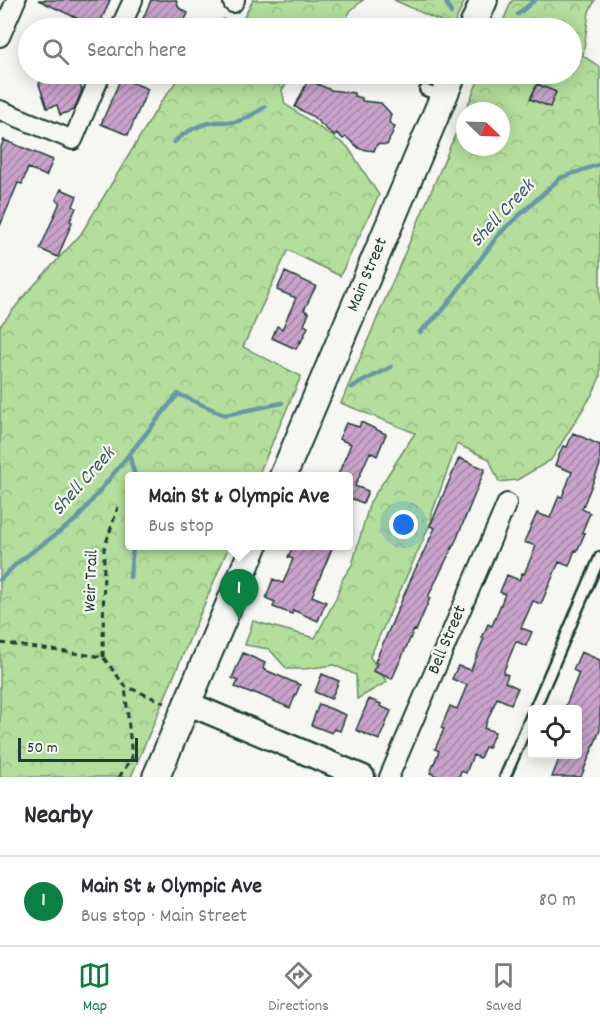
<!DOCTYPE html>
<meta charset="utf-8">
<style>
:root{--surface:#fff;--page:#f2f2f3;--text:#2b2b33;--muted:#7c7c81;--line:#e1e1e2;--accent:#0b8043}
body{margin:0;font-family:Dekko,sans-serif;background:var(--page);color:var(--text)}
.controls{position:absolute;right:18px;bottom:18px;display:grid;overflow:hidden;border-radius:6px;box-shadow:0 3px 15px #0003}
.controls button{width:54px;height:54px;display:grid;place-items:center;padding:0;border:0;border-bottom:2px solid var(--line);background:var(--surface);color:var(--text);font:30px sans-serif}
.compass{position:absolute;left:456px;top:102px;width:54px;height:54px;border-radius:50%;background:var(--surface);box-shadow:0 3px 15px #0003;rotate:113deg}
.scale{position:absolute;left:18px;bottom:15px;width:120px;box-sizing:border-box;padding-left:6px;border:3px solid #1f3d34;border-top:0;font-size:16px;line-height:21px;white-space:nowrap;color:#1f3d34;-webkit-text-stroke:4px #f6f6f2;paint-order:stroke}
.you{position:absolute;left:404px;top:525px;width:21px;height:21px;margin:-15px;border:4px solid #fff;border-radius:50%;background:#1a73e8;box-shadow:0 0 0 9px #1a73e833}
.badge{display:grid;place-items:center;width:39px;height:39px;border-radius:50%;background:var(--accent);color:#fff;font-size:20px;font-weight:700}
.pin{position:absolute;translate:-50% -50px;filter:drop-shadow(0 2px 3px #0008)}
.pin::after{content:'';position:absolute;top:32px;width:21px;height:18px;background:inherit;clip-path:polygon(0 0,100% 0,50% 100%)}
.popup{position:absolute;left:125px;top:472px;width:228px;height:78px;box-sizing:border-box;display:grid;place-content:center;border-radius:6px;background:var(--surface);filter:drop-shadow(0 2px 4px #0005);font-size:20px;white-space:nowrap;color:var(--muted)}
.popup b{font-size:22px;color:var(--text)}
.popup::after{content:'';position:absolute;left:50%;top:100%;margin-left:-12px;border:12px solid transparent;border-top-color:var(--surface)}
.list{margin:0;padding:0;list-style:none}
h2{display:flex;justify-content:space-between;align-items:center;height:78px;margin:0;padding:0 24px;font-size:26px}
h2 small{font-size:20px;font-weight:400;color:var(--muted)}
.list li{display:grid;grid-template-columns:39px 1fr auto;gap:18px;align-items:center;box-sizing:border-box;height:90px;padding:0 24px;border-top:2px solid var(--line)}
.list b{display:block;font-size:22px;white-space:nowrap}
.list p{margin:0;font-size:20px;white-space:nowrap;color:var(--muted)}
.list em{font-size:20px;font-style:normal;color:var(--muted)}
.icon{flex:none;width:33px;height:33px;fill:none;stroke:currentColor;stroke-width:2;stroke-linecap:round;stroke-linejoin:round}
.map{position:relative;flex:none;width:600px;height:777px;overflow:hidden}
.search{position:absolute;background:var(--surface);box-shadow:0 3px 15px #0003;left:18px;right:18px;top:18px;height:66px;display:flex;align-items:center;gap:15px;box-sizing:border-box;padding:0 21px;border-radius:33px;color:var(--muted);font-size:22px}
.sheet{height:168px;background:var(--surface)}
nav{display:flex;justify-content:space-around;align-items:center;box-sizing:border-box;height:84px;border-top:2px solid var(--line);background:var(--surface);font-size:16px;color:var(--muted)}
nav a{display:grid;justify-items:center;gap:3px}
nav .on{color:var(--accent)}
.map>svg:first-child{display:block}
</style>
<div class="map">
<svg width="600" height="777" viewBox="0 0 600 777">
<defs>
<pattern id="forest-crowns" width="20" height="18" patternUnits="userSpaceOnUse" patternTransform="scale(1.5)"><rect width="20" height="18" fill="#b3de9b"/><path d="M2 6a3 3 0 1 1 6 0M12 15a3 3 0 1 1 6 0" fill="none" stroke="#9abf86"/></pattern>
<pattern id="building-hatch" width="6" height="6" patternUnits="userSpaceOnUse" patternTransform="scale(1.5)"><rect width="6" height="6" fill="#c9a3cb"/><path d="M-1 1l2-2M0 6l6-6M5 7l2-2" fill="none" stroke="#a386a6"/></pattern>
</defs>
<rect width="100%" height="100%" fill="#f6f6f2"/>
<filter id="ink" filterUnits="userSpaceOnUse"><feTurbulence type="fractalNoise" baseFrequency=".0167" numOctaves="2"/><feDisplacementMap in="SourceGraphic" scale="12" xChannelSelector="R" yChannelSelector="G"/><feConvolveMatrix kernelMatrix="1 2 1 2 8 2 1 2 1" color-interpolation-filters="sRGB"/></filter>
<g filter="url(#ink)">
<!-- forest -->
<path fill="url(#forest-crowns)" stroke="#698e68" stroke-width="1.5" fill-rule="evenodd" d="M253,0H363L351,10L341,28H216L223,19L241,23Z
M394,0H465L453,27Z
M512,0H595L589,12L583,56L600,67V377L592,395L551,460L517,480L499,482L489,459L457,444L432,513V520L370,657L387,682L357,699L356,675L334,665L304,669H287L269,649L245,645L253,621L315,638L336,598L343,578L352,565L370,502L415,433L341,403L481,74H572V28H500ZM465,111H501V147H465Z
M182,74H294L282,90L285,104L348,147L379,195L340,276L288,250L243,347L301,376L258,476H130V546H229L131,777H0V326L25,295L81,234L161,102Z"/>
<g fill="none" stroke-linecap="round" stroke-linejoin="round">
<!-- stream -->
<path stroke="#6897aa" stroke-width="4.5" d="M445,0L451,13
M518,14L535,0
M174,142C186,131 199,124 216,122C223,121 229,123 235,122C247,119 256,113 265,107
M420,332L443,310L499,234L560,178L600,164
M352,387L391,367
M129,454L135,476
M130,577L133,546
M0,580L17,563L77,519L178,394L225,415L282,403"/>
</g>
<!-- building -->
<path fill="url(#building-hatch)" stroke="#1f3d34" stroke-width="1.5" d="M38,0H110L98,28Z
M151,0H176L179,8L188,13L181,28H139Z
M45,74H69L67,78L80,85L82,90L74,110L60,115L57,105L47,108L39,84Z
M121,78L148,89L128,135L101,124Z
M308,80L331,90L354,93V96L362,98V101L381,103L391,114L389,122L395,127L387,145L377,144L374,151L360,149L346,137L343,139L337,133L334,136L312,116L295,107Z
M537,84L556,92L550,107L530,99Z
M4,140L53,160L46,176L28,168L22,184L18,183L0,226V149Z
M61,189L77,196L73,206L76,208L70,221L72,222L58,257L40,249L60,202L56,200Z
M285,272L316,286L304,310L309,313L304,325L308,327L301,342L300,341L296,349L272,338L277,326L282,329L296,298L277,290Z
M361,422L386,434L377,456L370,452L355,486L368,491L363,503L350,498L348,501V477H337L351,444L339,439L346,423L359,427Z
M573,433L600,445V465L582,509L590,513L582,532L585,533L577,551L575,550L569,566L559,562L541,604L533,601L521,628L532,632L526,646L516,641L503,673L508,675L505,682L518,688L511,704L497,698L484,728L495,732L488,748L485,747L480,758L473,755L466,773L461,771L459,777H440L430,773L439,751L435,749L444,729L441,728L450,706L457,709L467,685L452,679L458,666L471,670L484,638H482L488,624L492,626L505,594L500,592L507,575L519,580L522,573L524,574L536,546L524,542L537,513L550,518L559,496L562,497L572,472L555,465L563,446L567,447Z
M459,458L485,469L457,538L428,597L430,598L416,631L414,630L392,679L373,671L377,663L375,662L414,572L435,528L430,526Z
M293,546H333L312,596L326,602L318,621L293,610L292,614L273,607L275,602L266,598L273,579L283,583L293,559L288,557Z
M581,652L600,660V730L581,777H552L561,754H578V710H564L579,673L573,670Z
M243,653L265,663L263,669L300,685L290,708L253,692L252,694L235,687L238,681L232,678Z
M322,674L339,681L331,699L315,692Z
M369,699L381,704L380,706L391,711L379,740L356,730Z
M319,704L346,715L340,731L334,729L332,733L311,725Z"/>
<g fill="none" stroke-linecap="round" stroke-linejoin="round">
<defs>
<path id="service" d="M425,90L442,97
M534,710L600,557
M505,777L532,714"/>
<path id="minor" d="M233,3L235,0
M120,28L133,0
M0,37L16,0
M0,110L73,140L101,74
M389,777L507,503"/>
<path id="tertiary" d="M187,703L363,777"/>
<path id="secondary" d="M472,28L484,0
M283,476L453,74
M156,777L254,546"/>
</defs>
<!-- service casing -->
<use href="#service" stroke="#1f3d34" stroke-width="14"/>
<!-- minor casing -->
<use href="#minor" stroke="#1f3d34" stroke-width="22"/>
<!-- tertiary casing -->
<use href="#tertiary" stroke="#1f3d34" stroke-width="27"/>
<!-- secondary casing -->
<use href="#secondary" stroke="#1f3d34" stroke-width="30"/>
<!-- path -->
<path stroke="#1f3d34" stroke-width="3" stroke-dasharray="6 4.5" stroke-linecap="butt" d="M0,643L103,657L125,686L165,703
M103,657L104,549L118,507
M119,777L132,758L125,686"/>
<!-- service -->
<use href="#service" stroke="#f6f6f2" stroke-width="9"/>
<!-- minor -->
<use href="#minor" stroke="#f6f6f2" stroke-width="18"/>
<!-- tertiary -->
<use href="#tertiary" stroke="#f6f6f2" stroke-width="22"/>
<!-- secondary -->
<use href="#secondary" stroke="#f6f6f2" stroke-width="26"/>
</g>
</g>
<g text-anchor="middle" dominant-baseline="central" stroke-width="4.5" stroke-linejoin="round" paint-order="stroke">
<!-- street labels -->
<g font-size="18" fill="#1f3d34" stroke="#f6f6f2">
<text transform="translate(368 275) rotate(-67)">Main Street</text>
<text transform="translate(92 581) rotate(-88)">Weir Trail</text>
<text transform="translate(448 640) rotate(-67)">Bell Street</text>
</g>
<!-- water labels -->
<g font-size="20" font-style="italic" fill="#375b5b" stroke="#f6f6f2">
<text transform="translate(503 214) rotate(-47)">Shell Creek</text>
<text transform="translate(84 482) rotate(-48)">Shell Creek</text>
</g>
</g>
</svg>
<div class="controls">
<button><svg class="icon" aria-label="locate" viewBox="0 0 24 24"><circle cx="12" cy="12" r="6"/><path d="M12 2v4M12 18v4M2 12h4M18 12h4"/></svg></button>
</div>
<svg class="compass" viewBox="-18 -18 36 36"><path d="M0-13l5 13h-10z" fill="#e53935"/><path d="M0 13l5-13h-10z" fill="#7c7c81"/></svg>
<div class="scale">50 m</div>
<div class="you"></div>
<div class="pin badge" style="left:239px;top:619px">1</div>
<div class="popup"><b>Main St &amp; Olympic Ave</b>Bus stop</div>
<div class="search"><svg class="icon" aria-label="search" viewBox="0 0 24 24"><circle cx="10" cy="10" r="6"/><path d="M15 15l6 6"/></svg>Search here</div>
</div>
<section class="sheet">
<h2>Nearby<small></small></h2>
<ul class="list">
<li><span class="badge">1</span><div><b>Main St &amp; Olympic Ave</b><p>Bus stop · Main Street</p></div><em>80 m</em></li>
</ul>
</section>
<nav>
<a class="on"><svg class="icon" aria-label="map" viewBox="0 0 24 24"><path d="M3 6l6-2 6 2 6-2v14l-6 2-6-2-6 2zM9 4v14M15 6v14"/></svg>Map</a>
<a><svg class="icon" aria-label="directions" viewBox="0 0 24 24"><path d="M12 3l9 9-9 9-9-9zM9 14v-3h6M13 9l2 2-2 2"/></svg>Directions</a>
<a><svg class="icon" aria-label="saved" viewBox="0 0 24 24"><path d="M7 4h10v16l-5-4-5 4z"/></svg>Saved</a>
</nav>
